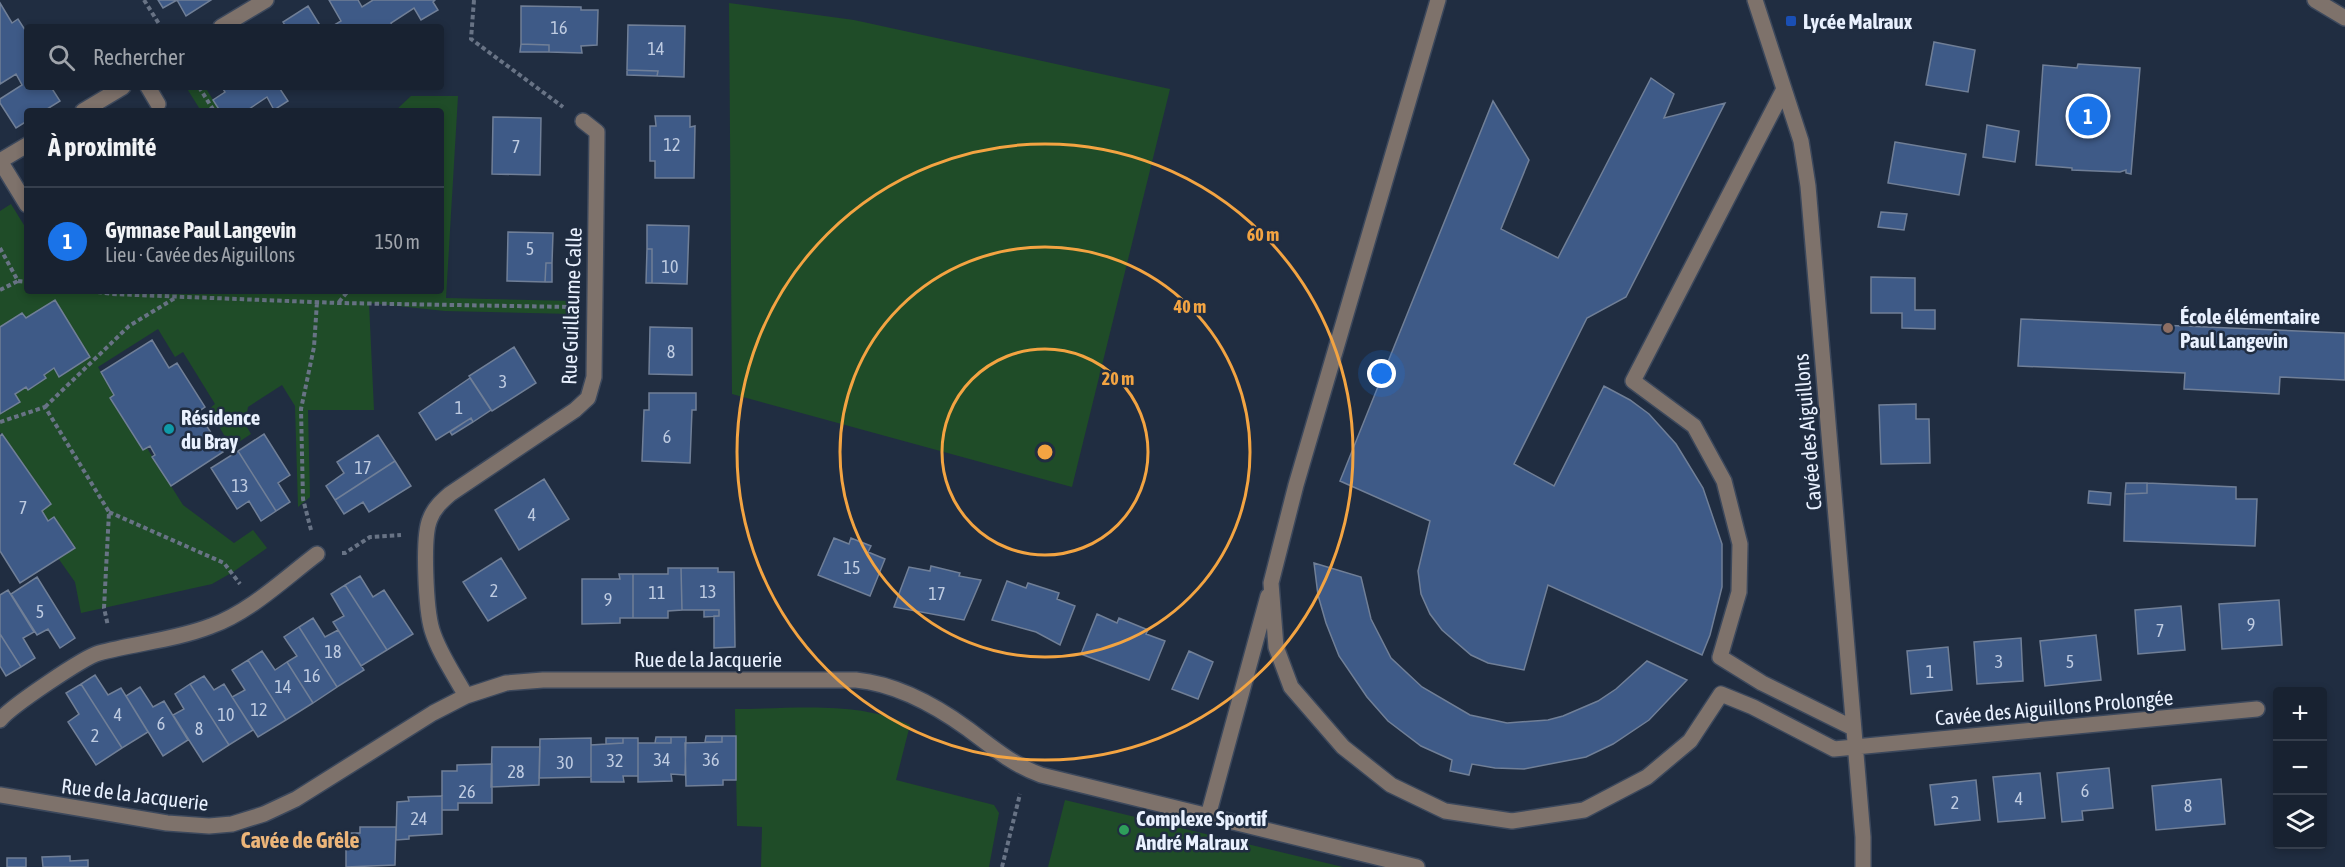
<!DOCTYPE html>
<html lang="fr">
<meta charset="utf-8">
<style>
:root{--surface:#182231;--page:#252f3d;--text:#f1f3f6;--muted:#9fa4ab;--line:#363f4d;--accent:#1a73e8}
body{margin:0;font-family:"Asap Condensed",sans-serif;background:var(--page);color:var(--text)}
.controls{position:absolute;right:18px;bottom:18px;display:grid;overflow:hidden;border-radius:6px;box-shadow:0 3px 9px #0003}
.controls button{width:54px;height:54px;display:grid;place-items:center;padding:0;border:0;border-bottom:2px solid var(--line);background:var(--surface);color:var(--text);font:30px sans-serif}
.you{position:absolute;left:1382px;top:374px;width:21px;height:21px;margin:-15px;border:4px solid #fff;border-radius:50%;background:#1a73e8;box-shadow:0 0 0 9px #1a73e833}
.badge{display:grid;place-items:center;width:39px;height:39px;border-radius:50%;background:var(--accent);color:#fff;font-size:20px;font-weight:700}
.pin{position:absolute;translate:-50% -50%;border:3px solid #fff;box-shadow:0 2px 6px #0006}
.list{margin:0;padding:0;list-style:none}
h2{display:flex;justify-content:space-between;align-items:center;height:78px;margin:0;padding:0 24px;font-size:26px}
h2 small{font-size:20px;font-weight:400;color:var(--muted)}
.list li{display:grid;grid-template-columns:39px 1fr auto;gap:18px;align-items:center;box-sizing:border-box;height:108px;padding:0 24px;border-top:2px solid var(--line)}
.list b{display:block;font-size:22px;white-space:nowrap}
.list p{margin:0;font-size:20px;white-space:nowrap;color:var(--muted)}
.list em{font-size:20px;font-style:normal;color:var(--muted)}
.icon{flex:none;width:33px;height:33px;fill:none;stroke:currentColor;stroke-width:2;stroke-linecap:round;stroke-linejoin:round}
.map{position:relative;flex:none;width:2345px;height:867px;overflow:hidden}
.search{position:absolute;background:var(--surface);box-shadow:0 3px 9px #0003;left:24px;top:24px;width:420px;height:66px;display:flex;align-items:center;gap:15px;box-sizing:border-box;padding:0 21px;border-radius:6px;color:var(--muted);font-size:22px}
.panel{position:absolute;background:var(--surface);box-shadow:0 3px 9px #0003;left:24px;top:108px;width:420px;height:186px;border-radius:6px}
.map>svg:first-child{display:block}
</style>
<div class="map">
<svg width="2345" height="867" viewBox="0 0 2345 867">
<rect width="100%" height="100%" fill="#202d41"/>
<!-- green -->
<path fill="#1f4c28" d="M729,3L854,20L1170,89L1072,487L732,394Z
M186,87H205L220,111H201Z
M411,96H458L446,298L574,301L573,314L445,311L369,303L374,410H308L310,497L298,507L295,406L282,385L248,407L245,424L251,434L231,447L209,409L215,404L183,352L175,357L158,329L98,367L114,395L111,398L143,450L147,448L183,505L234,543L253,530L267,548L233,572L212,584L81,613L75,582L58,558L75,547L54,517L48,521L42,511L51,504L0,432V414L20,402L15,394L26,387L28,390L46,378L44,375L54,368L60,377L90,357L55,300L26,318L22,313L0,327V211L11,204L27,230V291H441V111H395Z
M735,709C793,709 857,700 910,725L896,780L994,805L999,813L989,867H761L762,827L737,826Z
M1065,800L1343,867H1048Z"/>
<!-- building -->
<path fill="#3e5a87" stroke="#707f97" stroke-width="1.5" d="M158,0H211L186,16L177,0L163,8Z
M329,0H358L362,7L373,0H435L433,2L438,10L421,20L414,8L391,23L393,27H331L341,21Z
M0,3L12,23L18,19L27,33V87H51L60,101L44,111H27V121L16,128L0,103V99L22,85L16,74L0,84Z
M308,6L321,27H286L283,22Z
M521,6L581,7V10H598L597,45L581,46L582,53L549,52V45L521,44Z
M628,25L685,26L684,77L657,76L658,71L627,70Z
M1934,42L1975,50L1968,92L1926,85Z
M521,44L549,45V52H520Z
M2078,64L2140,68L2131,174L2126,173V170L2120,172L2072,170V168L2036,165L2043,65L2077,68Z
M627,70L658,71L657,76L627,75Z
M1651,78L1674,94L1664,118L1725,103L1626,297L1587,318L1514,464L1554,486L1604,386L1630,400L1649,414L1676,444L1703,488L1722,544V587L1710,635L1702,655L1548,585L1524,670L1488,663L1471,655L1442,630L1430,614L1421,594L1418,571L1430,521L1340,481L1493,101L1529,160L1501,229L1558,258Z
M222,87H283L280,89L288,101L274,110L267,97L246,111H220L213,100L225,92Z
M655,116H690V127L695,126L694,178H655V161H650V126H656Z
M493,117L541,118L540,175L492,174Z
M1987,125L2019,131L2015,162L1983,157Z
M1895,142L1966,154L1959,195L1888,183Z
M1881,212L1907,214L1904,230L1878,227Z
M647,225L689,226L687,284L652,283V249H647Z
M508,232L553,233L552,263H546L545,282L507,281Z
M647,249H652V283H646Z
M546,263H552V282H545Z
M1871,277L1915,278V310H1935V329L1902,328V313H1871Z
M55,300L90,357L59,377L54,368L44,375L46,378L28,390L26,387L15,394L20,402L0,414V327L22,313L26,318Z
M2021,319L2345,333V380L2280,377L2279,394L2184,389L2185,373L2018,366Z
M650,327L692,328V375L649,374Z
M152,340L169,368L177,363L205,407L198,412L223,452L171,486L152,457L155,455L150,446L143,450L110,398L114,395L101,372Z
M514,347L536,383L492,411L469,376Z
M470,378L491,410L473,422L471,418L436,440L419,413Z
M649,393H696V410H692L690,463L642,461L644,410H649Z
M1916,404V419H1929L1930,463L1881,464L1879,405Z
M471,418L473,422L452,435L450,432Z
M2,434L51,504L42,511L48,521L54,517L75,548L20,583L0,551V436Z
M264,434L290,475L278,483L290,502L276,511L238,451Z
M378,435L395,461L335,500L326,486L344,473L337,462Z
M238,451L276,511L261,521L249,501L237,509L211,468Z
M395,461L411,486L369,512L363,502L344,514L335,500Z
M544,479L569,519L519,550L495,510Z
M2126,483H2147V493L2125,494Z
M2147,483L2236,487V499H2257L2255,546L2124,541L2125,494L2147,493Z
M2089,491L2111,493L2110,505L2088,503Z
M834,538L849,544L851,538L871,546L868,552L885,559L870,596L818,575Z
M501,558L526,598L488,621L463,582Z
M1314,563L1361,577L1371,619L1391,658L1422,687L1470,715L1507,723L1548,720L1563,716L1598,701L1616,689L1647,661L1687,680L1649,720L1613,744L1586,757L1524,769L1495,768L1472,764L1469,775L1450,771L1452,760L1421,746L1388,721L1367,697L1339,656L1326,623L1318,595Z
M931,566L960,573L959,576L981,580L964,620L894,607L909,567L930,571Z
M668,568H681L682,610L668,611V618H633V574H668Z
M681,568H718V572H734L735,647L714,648V616H719V610H682Z
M619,574H633V618H620V623L582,624V579H620Z
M360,576L373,597L384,590L413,634L387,650L345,585Z
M37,577L75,638L60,648L48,629L37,635L11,594Z
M1007,581L1026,588L1028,583L1059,593L1057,599L1075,606L1060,645L1036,632L992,620Z
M345,585L387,650L361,666L333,622L344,616L331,594Z
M8,590L34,632L23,638L35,658L21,667L0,634V595Z
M2279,600L2282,645L2222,649L2219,604Z
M2181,606L2185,650L2138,654L2135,610Z
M704,610H719V616L704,617Z
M1097,614L1117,623L1119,618L1148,630L1146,634L1165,641L1149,680L1081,654Z
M313,618L325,637L338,630L364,670L337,687L299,627Z
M299,627L337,687L313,703L287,662L297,656L284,637Z
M0,634L21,667L6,676L0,666Z
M2096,635L2101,680L2045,686L2040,641Z
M2021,638L2023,681L1977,684L1974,642Z
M1948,647L1952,690L1911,694L1907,651Z
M262,651L275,670L287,662L313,703L286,720L248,660Z
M1189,651L1213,662L1198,699L1172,689Z
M248,660L286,720L258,737L232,697L245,690L232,670Z
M95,675L108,695L121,688L148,732L122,748L81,684Z
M204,676L214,690L224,684L253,730L229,745L190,684Z
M81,684L122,748L96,765L68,722L79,714L66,693Z
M190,684L229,745L203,762L173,715L184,709L175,694Z
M140,687L153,707L164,701L188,740L163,756L126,696Z
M706,736H722V742H705Z
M722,736H736V780H723V785L686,786L685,743L722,742Z
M656,737H671V743H655Z
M671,737H686L685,775L671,774L672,781L638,782V743H671Z
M591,738V777L539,778L540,739Z
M606,738H623V743L606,744Z
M623,738H638V776H623L624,782H591V745L623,743Z
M492,747H540L539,785L491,787Z
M492,764V803H458V810H442V771H457V765Z
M2109,768L2113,808L2082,811L2083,820L2062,822L2057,773Z
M2040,773L2045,818L1998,822L1993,777Z
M2221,779L2225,824L2156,830L2152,786Z
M1976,780L1980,820L1935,825L1930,785Z
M442,796V834L409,836V839L396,840L397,802L409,801L408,797Z
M360,827H396L395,865L346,867V833H360Z
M70,856V861L88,860V867H43L42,857Z
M7,858H26V867H7Z"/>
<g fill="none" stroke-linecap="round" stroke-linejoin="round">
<defs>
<path id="minor" d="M1438,0L1296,485L1271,583L1276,647L1291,687L1343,747L1391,785L1445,811L1512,821L1584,810L1647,777L1690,741L1721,694L1753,707L1834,749L2257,709
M1755,0L1801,141L1808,186L1863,837V867
M2315,0L2345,18
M221,27L266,0
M148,87L158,104
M1784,89L1633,381L1694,426L1724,481L1740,544L1739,592L1720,657L1762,683L1853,728
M83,111L123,87
M0,161L27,205
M0,161L27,145
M466,696C454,674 439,653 432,630C426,610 422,537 430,519C434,508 442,501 450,494L575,410L588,398L594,377L597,132L583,121
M0,720C10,707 84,657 99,653C135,643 175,640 211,626C250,612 284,579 317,554
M0,795L167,823L209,826L232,824L264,814L296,799L433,713L466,696L506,683L543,680H856C897,684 935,705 968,729C992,747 1013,765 1041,775L1417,867
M1208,816L1268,596"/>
</defs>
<!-- minor casing -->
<use href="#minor" stroke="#3c485c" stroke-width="18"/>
<!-- path -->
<path stroke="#687385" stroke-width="4" stroke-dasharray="4.5 3" stroke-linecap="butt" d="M144,0L161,27
M474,0L471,39L563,107
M199,87L214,111
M0,248L18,281L27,282
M0,290L18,281
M90,291L112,294L338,303L571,307
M339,302L348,291
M45,407L129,326L175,298
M0,422L45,407L109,512L104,608L108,626
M109,512L224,563L240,584
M311,530L303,499L301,409L314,347L317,302
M342,553H345L370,537L401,535
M1002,867L1020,794"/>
<!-- minor -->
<use href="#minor" stroke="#7e726b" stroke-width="15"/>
</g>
<!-- distance rings -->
<g fill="none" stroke="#f3a442" stroke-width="3">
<circle cx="1045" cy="452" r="103"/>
<circle cx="1045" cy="452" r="205"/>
<circle cx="1045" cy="452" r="308"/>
</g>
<!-- markers -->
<rect fill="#1a4fb4" stroke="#202d41" stroke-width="2" x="1785" y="15" width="12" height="12" rx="3"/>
<circle fill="#8d6e63" stroke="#202d41" stroke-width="2" cx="2168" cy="328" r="6"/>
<circle fill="#0f9aa8" stroke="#202d41" stroke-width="2" cx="169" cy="429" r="6"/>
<circle fill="#2e9e5b" stroke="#202d41" stroke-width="2" cx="1124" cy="830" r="6"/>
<g text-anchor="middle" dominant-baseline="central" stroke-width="5" stroke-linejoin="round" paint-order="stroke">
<!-- number labels -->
<g font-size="18" fill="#becbe1">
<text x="559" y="27">16</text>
<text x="656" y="48">14</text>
<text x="672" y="144">12</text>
<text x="516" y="146">7</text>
<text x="530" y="248">5</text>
<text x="670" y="266">10</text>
<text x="671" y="351">8</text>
<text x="503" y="381">3</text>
<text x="459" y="407">1</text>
<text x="667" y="436">6</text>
<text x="363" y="467">17</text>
<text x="240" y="485">13</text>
<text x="23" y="507">7</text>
<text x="532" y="514">4</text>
<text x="852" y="567">15</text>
<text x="494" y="590">2</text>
<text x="708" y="591">13</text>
<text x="657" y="592">11</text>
<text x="937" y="593">17</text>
<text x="608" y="599">9</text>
<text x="40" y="611">5</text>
<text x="2251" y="624">9</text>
<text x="2160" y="630">7</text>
<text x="333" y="651">18</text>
<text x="1999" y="661">3</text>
<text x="2070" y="661">5</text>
<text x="1930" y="671">1</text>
<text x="312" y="675">16</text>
<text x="283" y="686">14</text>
<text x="259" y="709">12</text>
<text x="118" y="714">4</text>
<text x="226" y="714">10</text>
<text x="161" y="723">6</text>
<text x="199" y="728">8</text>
<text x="95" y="735">2</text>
<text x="662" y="759">34</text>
<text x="711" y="759">36</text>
<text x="615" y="760">32</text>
<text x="565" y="762">30</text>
<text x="516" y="771">28</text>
<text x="2085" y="790">6</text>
<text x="467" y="791">26</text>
<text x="2019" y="798">4</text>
<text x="1955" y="802">2</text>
<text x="2188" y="805">8</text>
<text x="419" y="818">24</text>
</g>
<!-- poi labels -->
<g font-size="21" font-weight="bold" fill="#e9f1ff" stroke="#202d41" text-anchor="start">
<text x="1803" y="21">Lycée Malraux</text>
<text x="2180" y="316">École élémentaire<tspan x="2180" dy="24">Paul Langevin</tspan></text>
<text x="181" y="417">Résidence<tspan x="181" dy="24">du Bray</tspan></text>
<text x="1136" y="818">Complexe Sportif<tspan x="1136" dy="24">André Malraux</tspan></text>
</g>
<!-- street labels -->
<g font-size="21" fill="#e9f1ff" stroke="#202d41">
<text transform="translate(571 306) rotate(-88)">Rue Guillaume Calle</text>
<text transform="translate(1807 432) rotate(-95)">Cavée des Aiguillons</text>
<text x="708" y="659">Rue de la Jacquerie</text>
<text transform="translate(2054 707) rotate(-5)">Cavée des Aiguillons Prolongée</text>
<text transform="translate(135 794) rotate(7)">Rue de la Jacquerie</text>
</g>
<!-- neighbourhood labels -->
<g font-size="22" font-weight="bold" fill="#ecb579" stroke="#202d41">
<text x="300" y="840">Cavée de Grêle</text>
</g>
</g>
<circle cx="1045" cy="452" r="9" fill="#f3a442" stroke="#202d41" stroke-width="3"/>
<g font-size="18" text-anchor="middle" font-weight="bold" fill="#f3a442" stroke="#202d41" stroke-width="5" stroke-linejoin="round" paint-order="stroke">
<text x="1263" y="241">60 m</text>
<text x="1190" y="313">40 m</text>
<text x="1118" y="385">20 m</text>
</g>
</svg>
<div class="controls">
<button>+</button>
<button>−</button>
<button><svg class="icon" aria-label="layers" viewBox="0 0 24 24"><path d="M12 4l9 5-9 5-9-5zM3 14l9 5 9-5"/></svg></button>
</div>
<div class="you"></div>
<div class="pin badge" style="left:2088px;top:116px">1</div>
<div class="search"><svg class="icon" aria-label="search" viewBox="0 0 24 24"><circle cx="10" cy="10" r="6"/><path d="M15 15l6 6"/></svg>Rechercher</div>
<section class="panel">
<h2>À proximité<small></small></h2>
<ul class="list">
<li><span class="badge">1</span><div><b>Gymnase Paul Langevin</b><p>Lieu · Cavée des Aiguillons</p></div><em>150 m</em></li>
</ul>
</section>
</div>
